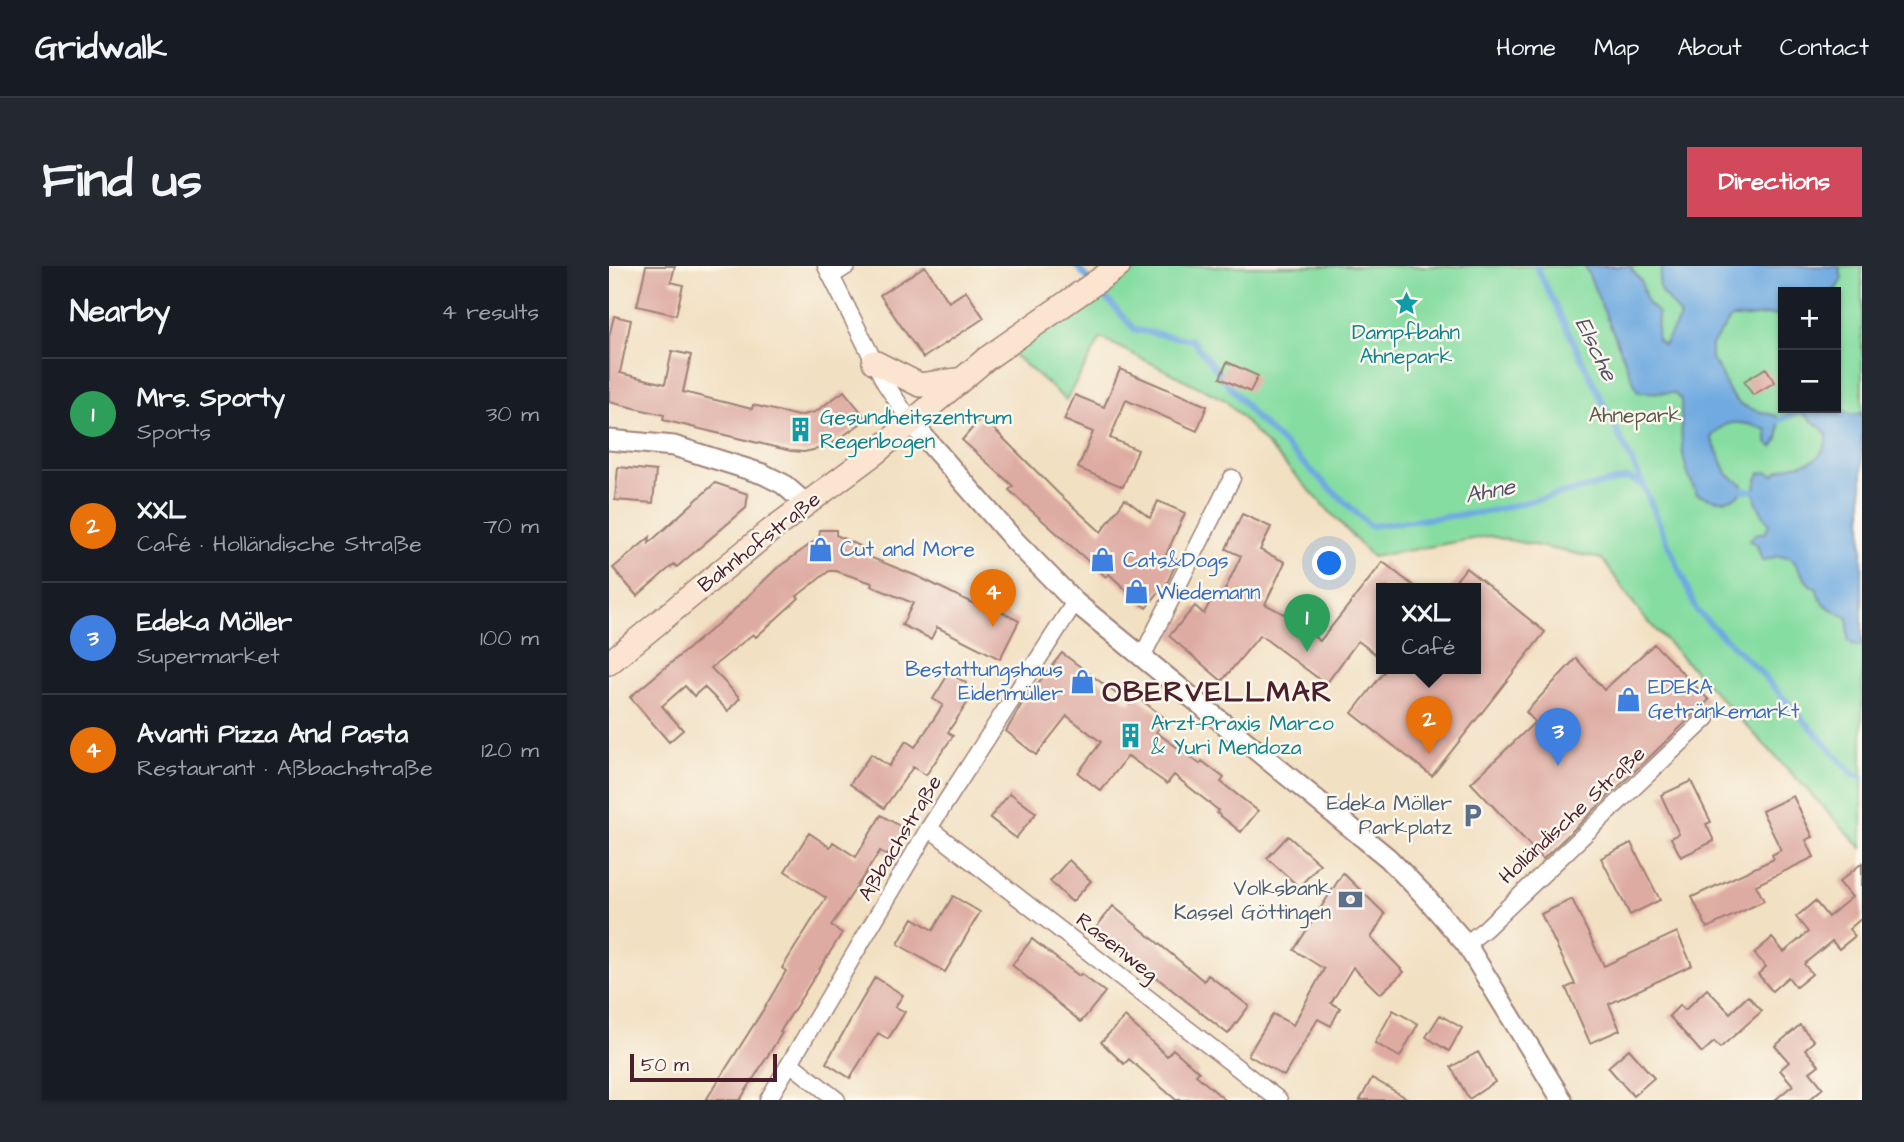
<!DOCTYPE html>
<meta charset="utf-8">
<style>
:root{--surface:#171b24;--page:#242831;--text:#f1f3f6;--muted:#9ea1a6;--line:#363941;--accent:#d1495b}
body{margin:0;font-family:"Architects Daughter",sans-serif;background:var(--page);color:var(--text)}
.controls{position:absolute;right:21px;top:21px;display:grid;overflow:hidden;border-radius:0px;box-shadow:0 2px 5px #0004}
.controls button{width:63px;height:63px;display:grid;place-items:center;padding:0;border:0;border-bottom:2px solid var(--line);background:var(--surface);color:var(--text);font:35px sans-serif}
.scale{position:absolute;left:21px;bottom:18px;width:147px;box-sizing:border-box;padding-left:7px;border:4px solid #4a1f2b;border-top:0;font-size:19px;line-height:24px;white-space:nowrap;color:#4a1f2b;-webkit-text-stroke:5px #fbf7ec;paint-order:stroke}
.you{position:absolute;left:721px;top:298px;width:24px;height:24px;margin:-18px;border:5px solid #fff;border-radius:50%;background:#1a73e8;box-shadow:0 0 0 10px #1a73e833}
.badge{display:grid;place-items:center;width:46px;height:46px;border-radius:50%;background:var(--accent);color:#fff;font-size:23px;font-weight:700}
.pin{position:absolute;translate:-50% -58px;filter:drop-shadow(0 2px 4px #0008)}
.pin::after{content:'';position:absolute;top:37px;width:24px;height:21px;background:inherit;clip-path:polygon(0 0,100% 0,50% 100%)}
.popup{position:absolute;left:767px;top:317px;width:105px;height:91px;box-sizing:border-box;display:grid;place-content:center;border-radius:0px;background:var(--surface);filter:drop-shadow(0 2px 5px #0005);font-size:23px;white-space:nowrap;color:var(--muted)}
.popup b{font-size:26px;color:var(--text)}
.popup::after{content:'';position:absolute;left:50%;top:100%;margin-left:-14px;border:14px solid transparent;border-top-color:var(--surface)}
.list{margin:0;padding:0;list-style:none}
h2{display:flex;justify-content:space-between;align-items:center;height:91px;margin:0;padding:0 28px;font-size:30px}
h2 small{font-size:23px;font-weight:400;color:var(--muted)}
.list li{display:grid;grid-template-columns:46px 1fr auto;gap:21px;align-items:center;box-sizing:border-box;height:112px;padding:0 28px;border-top:2px solid var(--line)}
.list b{display:block;font-size:26px;white-space:nowrap}
.list p{margin:0;font-size:23px;white-space:nowrap;color:var(--muted)}
.list em{font-size:23px;font-style:normal;color:var(--muted)}
.map{position:relative;flex:none;width:1253px;height:834px;overflow:hidden;border-radius:0px}
header{display:flex;align-items:center;gap:42px;box-sizing:border-box;height:98px;padding:0 35px;background:var(--surface);border-bottom:2px solid var(--line)}
header strong{font-size:33px}
nav{display:flex;gap:38px;margin-inline-start:auto;font-size:24px}
.intro{display:flex;align-items:center;justify-content:space-between;box-sizing:border-box;height:168px;padding:0 42px}
h1{margin:0;font-size:49px}
.button{padding:18px 32px;border-radius:0px;background:var(--accent);color:#fff;font-size:24px;font-weight:700}
main{display:flex;gap:42px;padding:0 42px}
aside{flex:1;background:var(--surface);border-radius:0px;box-shadow:0 2px 5px #0004}
.map>svg:first-child{display:block}
</style>
<header>
<strong>Gridwalk</strong>
<nav><a>Home</a><a>Map</a><a>About</a><a>Contact</a></nav>
</header>
<div class="intro"><h1>Find us</h1><a class="button">Directions</a></div>
<main>
<aside>
<h2>Nearby<small>4 results</small></h2>
<ul class="list">
<li><span class="badge" style="background:#2e9e5b">1</span><div><b>Mrs. Sporty</b><p>Sports</p></div><em>30 m</em></li>
<li><span class="badge" style="background:#e8710a">2</span><div><b>XXL</b><p>Café · Holländische Straße</p></div><em>70 m</em></li>
<li><span class="badge" style="background:#3f7fe0">3</span><div><b>Edeka Möller</b><p>Supermarket</p></div><em>100 m</em></li>
<li><span class="badge" style="background:#e8710a">4</span><div><b>Avanti Pizza And Pasta</b><p>Restaurant · Aßbachstraße</p></div><em>120 m</em></li>
</ul>
</aside>
<div class="map">
<svg width="1253" height="834" viewBox="0 0 1253 834">
<rect width="100%" height="100%" fill="#fbf7ec"/>
<filter id="ink" filterUnits="userSpaceOnUse"><feTurbulence type="fractalNoise" baseFrequency=".0143" numOctaves="2"/><feDisplacementMap in="SourceGraphic" scale="14" xChannelSelector="R" yChannelSelector="G"/><feConvolveMatrix kernelMatrix="1 2 1 2 8 2 1 2 1" color-interpolation-filters="sRGB"/></filter>
<filter id="wash" filterUnits="userSpaceOnUse"><feTurbulence type="fractalNoise" baseFrequency=".00686" numOctaves="4" result="noise"/><feDisplacementMap in="SourceGraphic" scale="28" xChannelSelector="R" yChannelSelector="G"/><feGaussianBlur stdDeviation="1.57" result="paint"/><feColorMatrix in="noise" values="0 0 0 0 0 0 0 0 0 0 0 0 0 0 0 0 0 1.4 0 .05"/><feComposite in="paint" operator="in"/></filter>
<g filter="url(#wash)">
<rect width="100%" height="100%" fill="#f2e0c2"/>
<!-- green -->
<path fill="#86dda1" stroke="#687e66" stroke-width="2" fill-rule="evenodd" d="M509,0H1253V582L1033,349L993,293L880,270L763,291L616,134L492,72L457,134L395,80ZM1174,26H1227V142H1174Z"/>
<!-- water -->
<path fill="#6faae0" stroke="#5c6486" stroke-width="2" d="M976,0H1020L1032,15L1038,37L1049,47L1048,74L1055,79L1071,52C1062,26 1042,36 1054,0H1230L1233,13L1225,26H1174V50C1158,46 1141,53 1122,52L1102,80V93C1111,102 1113,112 1119,123C1128,143 1150,145 1168,150C1171,163 1172,171 1164,181L1158,177V164C1136,156 1116,150 1102,172L1119,209L1133,218L1132,228C1116,238 1105,234 1088,228C1069,193 1073,173 1072,134L1065,127L1029,126Z
M1227,128L1231,133L1232,144L1243,149L1253,147V379L1246,380L1239,374V352C1225,344 1210,340 1208,323C1195,318 1191,301 1181,291L1169,290L1153,295L1148,279L1140,274L1148,267H1156L1160,258C1148,240 1140,228 1151,207L1159,206L1164,209C1185,190 1210,209 1219,170C1211,157 1197,155 1190,142H1227Z"/>
<g fill="none" stroke-linecap="round" stroke-linejoin="round">
<!-- stream -->
<path stroke="#6faae0" stroke-width="6" d="M467,0L480,14
M927,0L1034,218
M488,22L526,64L583,74L646,151L761,260L876,246L1019,212L1034,219L1088,345L1151,406L1245,509L1253,511
M1169,155L1192,145
M1133,224L1145,225"/>
</g>
<g id="blocks">
<!-- building -->
<path fill="#deaba2" d="M37,0H66L62,16L74,19L67,49L28,40Z
M316,0L340,36L357,25L375,52L314,92L271,29Z
M5,50L22,54L11,107L56,118L63,85L82,89L74,126L143,143L144,139L189,150L206,146L235,125L258,153L218,181L195,186L182,185L54,154L55,149L0,136V71Z
M618,96L649,110L641,126L611,112Z
M1157,102L1166,116L1144,129L1135,115Z
M511,103L598,140L588,165L517,134L501,172L529,184L514,221L469,202L484,166L455,154L466,129L495,141Z
M373,151L449,227L492,266L516,233L541,252L549,235L576,247L557,289L569,293L559,315L537,342L500,308L497,311L424,246L400,224L404,220L353,174Z
M9,201L47,205L44,237L6,234Z
M106,217L139,228L137,242L68,301L65,298L28,330L4,302L41,271L40,277Z
M633,248L662,261L651,284L676,296L656,338L679,350L711,375L774,296L807,322H773V393L749,375L717,418L651,369L613,415L560,370L586,340L595,348L604,330L611,334L632,290L617,283Z
M211,264H227V269L260,284L258,290L310,311L371,341L373,336L410,355L391,393L328,361L322,373L293,359L304,337L262,320L263,317L227,305H220L188,330L190,332L147,371L144,368L102,402L131,432L119,445L95,421L85,430L76,420L53,440L74,464L60,476L21,431L123,346L167,303L210,272Z
M857,302L936,366L823,510L743,447L778,402H867V322H841Z
M1045,378L1100,434L934,593L862,517L926,456L917,446L967,392L995,424Z
M453,387L521,438L527,430L557,453L547,466L591,498L593,495L615,512L612,516L649,545L632,566L608,547L609,544L565,509L558,518L519,490L492,525L469,507L492,476L458,450L427,489L397,465L414,436Z
M340,407L357,417L355,421L365,427L339,466L344,470L317,509L304,501L275,542L241,518L262,488L280,500L297,475L306,481L334,439L324,433Z
M1082,515L1102,556L1097,558L1105,575L1072,591L1062,572L1070,568L1052,529Z
M401,527L427,547L407,572L381,552Z
M1184,530L1204,571L1197,574L1205,591L1147,619L1155,635L1098,662L1083,631L1165,593L1163,589L1172,584L1153,545Z
M272,549L294,562L278,590L271,585L222,660L233,667L171,766L173,767L131,834H97L156,741L177,705L173,702L217,632L176,605L200,567L221,581L224,576L247,591Z
M679,570L711,598L690,621L658,592Z
M1022,577L1051,634L1021,649L992,592Z
M460,594L482,615L463,636L441,615Z
M1253,597V652L1240,663L1246,670L1230,683L1223,675L1195,698L1203,708L1187,721L1179,711L1163,725L1149,708L1157,701L1145,687L1163,672L1175,686L1199,666L1187,651L1206,635L1219,651L1243,631L1230,616Z
M734,607L776,648L762,672L795,706L771,728L744,701L722,737L731,742L722,760L709,753L675,810L639,789L664,748L684,759L715,703L685,684Z
M344,630L371,646L336,706L289,678L304,652L324,664Z
M963,633L995,700L1068,666L1083,699L1000,738L1011,764L981,777L957,722L966,718L932,648Z
M504,640L595,715L599,709L640,740L619,768L486,663Z
M423,673L470,710L472,708L496,726L472,756L403,699Z
M266,711L294,729L286,741L296,746L279,773L269,767L241,812L217,797Z
M1098,723L1121,747L1139,730L1153,745L1111,782L1105,776L1093,787L1060,750L1071,739L1076,744Z
M784,744L809,758L791,791L766,777Z
M831,749L853,762L840,785L817,771Z
M516,751L558,790L564,783L590,806L587,809L616,834H567L520,793L515,798L492,776Z
M1191,759L1205,775L1196,783L1210,799L1201,806L1214,822L1200,834H1166L1184,819L1171,804L1180,796L1166,780Z
M1020,783L1045,812L1024,830L999,801Z
M869,786L886,816L860,833L842,801Z
M763,812L801,834H751Z"/>
</g>
</g>
<g filter="url(#ink)">
<use href="#blocks" fill-opacity="0" stroke="#9e8076" stroke-width="2"/>
<g fill="none" stroke-linecap="round" stroke-linejoin="round">
<defs>
<path id="minor" d="M217,0L276,117L302,156
M222,10L238,0
M533,391L623,212
M320,562L670,834
M857,678L876,663L1098,452
M181,797L228,834
M159,834L320,562L466,336"/>
<path id="tertiary" d="M302,156L406,275L466,336L779,592L814,628L857,678L953,834
M0,174L65,180L154,208L174,218L197,238"/>
<path id="secondary" d="M265,96L311,119L348,114
M0,397L161,265L266,187L377,93L510,0"/>
</defs>
<!-- minor casing -->
<use href="#minor" stroke="#9e8076" stroke-width="19"/>
<!-- tertiary casing -->
<use href="#tertiary" stroke="#9e8076" stroke-width="23"/>
<!-- secondary casing -->
<use href="#secondary" stroke="#9e8076" stroke-width="26"/>
<!-- minor -->
<use href="#minor" stroke="#fff" stroke-width="16"/>
<!-- tertiary -->
<use href="#tertiary" stroke="#fff" stroke-width="19"/>
<!-- secondary -->
<use href="#secondary" stroke="#fce5d0" stroke-width="23"/>
</g>
</g>
<!-- icons -->
<defs>
<symbol id="sight-bare" viewBox="-9 -9 18 18"><path d="M0-6L1.8-2.2L6-1.7L2.9 1.2L3.7 5.4L0 3.3L-3.7 5.4L-2.9 1.2L-6-1.7L-1.8-2.2Z" fill="#0f9aa8" stroke="#fbf7ec" stroke-width="2.5" paint-order="stroke"/></symbol>
<symbol id="building-bare" viewBox="-9 -9 18 18"><path d="M-4-6H4V6H1V3H-1V6H-4ZM-2.5-4.3h1.7v1.8h-1.7ZM.8-4.3h1.7v1.8H.8ZM-2.5-1h1.7V.8h-1.7ZM.8-1h1.7V.8H.8Z" fill="#0f9aa8" stroke="#fbf7ec" stroke-width="2.5" paint-order="stroke"/></symbol>
<symbol id="shop-bare" viewBox="-9 -9 18 18"><path d="M-5-2.5h2.3a2.7 3.5 0 0 1 5.4 0H5L5.5 6h-11ZM-1.5-2.5h3a1.5 2.3 0 0 0-3 0Z" fill="#3f7fe0" stroke="#fbf7ec" stroke-width="2.5" paint-order="stroke"/></symbol>
<symbol id="parking-bare" viewBox="-9 -9 18 18"><path d="M-3.5-5.5H1a3.5 3.5 0 0 1 0 7H-1V5.5H-3.5ZM-1-3.4V-.6H.8a1.4 1.4 0 0 0 0-2.8Z" fill="#5c6f8a" stroke="#fbf7ec" stroke-width="2.5" paint-order="stroke"/></symbol>
<symbol id="bank-bare" viewBox="-9 -9 18 18"><path d="M-6-4H6V4H-6ZM0-2.3a2.3 2.3 0 1 0 0 4.6a2.3 2.3 0 1 0 0-4.6Z" fill="#5c6f8a" stroke="#fbf7ec" stroke-width="2.5" paint-order="stroke"/></symbol>
</defs>
<g fill-rule="evenodd">
<use href="#sight-bare" x="780" y="20" width="35" height="35"/>
<use href="#building-bare" x="174" y="146" width="35" height="35"/>
<use href="#shop-bare" x="194" y="266" width="35" height="35"/>
<use href="#shop-bare" x="476" y="276" width="35" height="35"/>
<use href="#shop-bare" x="510" y="308" width="35" height="35"/>
<use href="#shop-bare" x="456" y="398" width="35" height="35"/>
<use href="#shop-bare" x="1002" y="416" width="35" height="35"/>
<use href="#building-bare" x="504" y="452" width="35" height="35"/>
<use href="#parking-bare" x="846" y="532" width="35" height="35"/>
<use href="#bank-bare" x="724" y="616" width="35" height="35"/>
</g>
<g text-anchor="middle" dominant-baseline="central" stroke-width="5" stroke-linejoin="round" paint-order="stroke">
<!-- culture labels -->
<g font-size="21" fill="#0d838f" stroke="#fbf7ec" text-anchor="start">
<text x="797" y="66" text-anchor="middle">Dampfbahn<tspan x="797" dy="24">Ahnepark</tspan></text>
<text x="211" y="151">Gesundheitszentrum<tspan x="211" dy="24">Regenbogen</tspan></text>
<text x="542" y="457">Arzt-Praxis Marco<tspan x="542" dy="24">&amp; Yuri Mendoza</tspan></text>
</g>
<!-- park labels -->
<g font-size="21" fill="#5c584e" stroke="#fbf7ec">
<text x="1026" y="149">Ahnepark</text>
</g>
<!-- street labels -->
<g font-size="21" fill="#4a1f2b" stroke="#fbf7ec">
<text transform="translate(150 276) rotate(-38)">Bahnhofstraße</text>
<text transform="translate(963 549) rotate(-43)">Holländische Straße</text>
<text transform="translate(291 572) rotate(-59)">Aßbachstraße</text>
<text transform="translate(508 681) rotate(38)">Rasenweg</text>
</g>
<!-- shop labels -->
<g font-size="21" fill="#366cbe" stroke="#fbf7ec" text-anchor="start">
<text x="231" y="283">Cut and More</text>
<text x="514" y="294">Cats&amp;Dogs</text>
<text x="547" y="326">Wiedemann</text>
<text x="454" y="403" text-anchor="end">Bestattungshaus<tspan x="454" dy="24">Eidenmüller</tspan></text>
<text x="1039" y="421">EDEKA<tspan x="1039" dy="24">Getränkemarkt</tspan></text>
</g>
<!-- service labels -->
<g font-size="21" fill="#4e5e75" stroke="#fbf7ec" text-anchor="end">
<text x="843" y="537">Edeka Möller<tspan x="843" dy="24">Parkplatz</tspan></text>
<text x="722" y="622">Volksbank<tspan x="722" dy="24">Kassel Göttingen</tspan></text>
</g>
<!-- water labels -->
<g font-size="23" font-style="italic" fill="#57506a" stroke="#fbf7ec">
<text transform="translate(987 83) rotate(64)">Elsche</text>
<text transform="translate(881 225) rotate(-11)">Ahne</text>
</g>
<!-- district labels -->
<g font-size="28" font-weight="bold" letter-spacing="2" fill="#4a1f2b" stroke="#fbf7ec">
<text x="609" y="426">OBERVELLMAR</text>
</g>
</g>
</svg>
<div class="controls">
<button>+</button>
<button>−</button>
</div>
<div class="scale">50 m</div>
<div class="you"></div>
<div class="pin badge" style="left:698px;top:386px;background:#2e9e5b">1</div>
<div class="pin badge" style="left:820px;top:488px;background:#e8710a">2</div>
<div class="popup"><b>XXL</b>Café</div>
<div class="pin badge" style="left:949px;top:500px;background:#3f7fe0">3</div>
<div class="pin badge" style="left:384px;top:361px;background:#e8710a">4</div>
</div>
</main>
